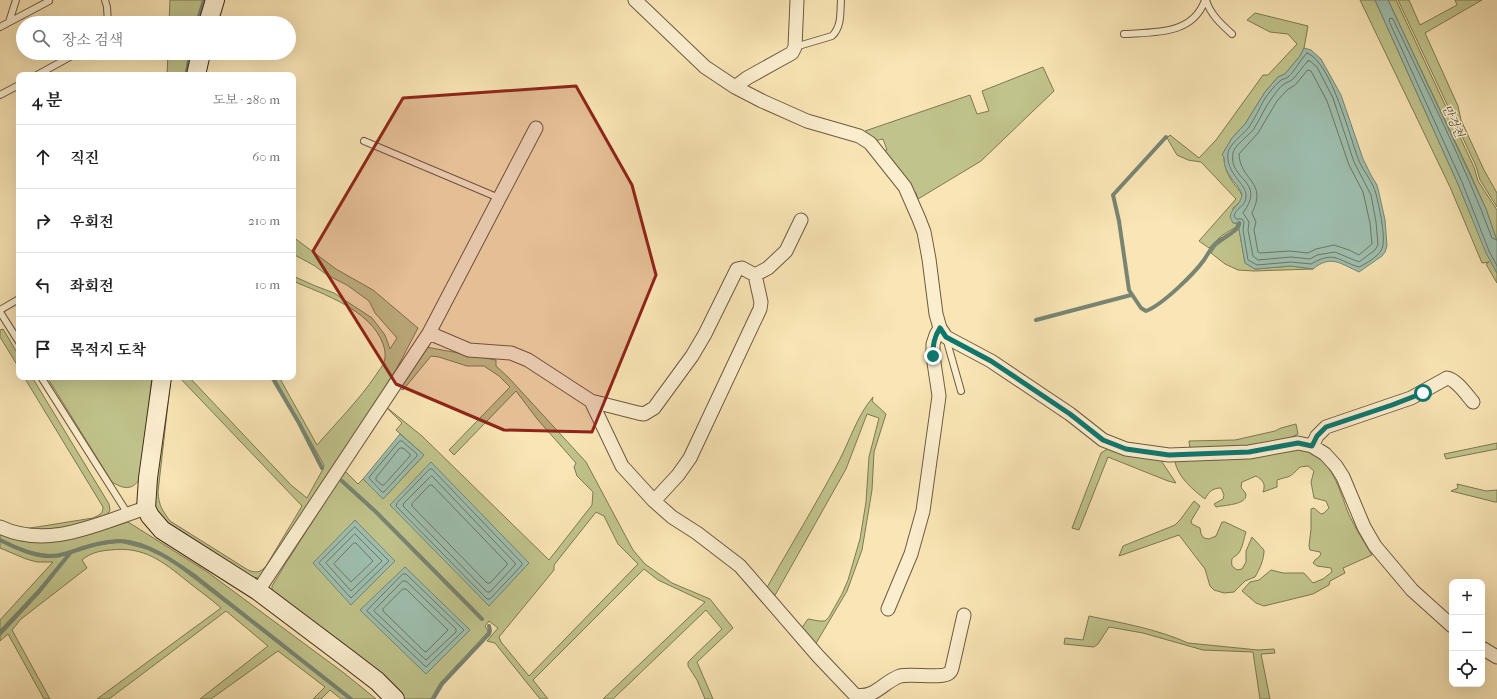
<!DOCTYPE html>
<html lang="ko">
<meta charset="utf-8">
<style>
:root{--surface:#fff;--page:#f6f6f6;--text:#222;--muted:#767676;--line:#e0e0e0}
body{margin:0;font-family:"IM FELL French Canon","Noto Serif KR",serif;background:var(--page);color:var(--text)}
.controls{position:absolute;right:12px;bottom:12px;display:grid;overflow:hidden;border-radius:8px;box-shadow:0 4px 16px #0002}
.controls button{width:36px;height:36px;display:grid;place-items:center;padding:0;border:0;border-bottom:1px solid var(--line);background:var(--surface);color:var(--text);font:20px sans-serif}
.stop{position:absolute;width:12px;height:12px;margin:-9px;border:3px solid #0f766e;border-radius:50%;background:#fff}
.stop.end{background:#0f766e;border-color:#fff;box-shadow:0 1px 4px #0008}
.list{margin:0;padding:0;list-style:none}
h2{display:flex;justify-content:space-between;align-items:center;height:52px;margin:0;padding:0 16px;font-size:17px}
h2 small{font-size:13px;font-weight:400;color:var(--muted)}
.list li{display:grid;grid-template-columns:26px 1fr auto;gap:12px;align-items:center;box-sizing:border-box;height:64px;padding:0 16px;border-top:1px solid var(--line)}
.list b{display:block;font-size:15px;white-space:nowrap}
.list em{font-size:13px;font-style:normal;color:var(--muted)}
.icon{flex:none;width:22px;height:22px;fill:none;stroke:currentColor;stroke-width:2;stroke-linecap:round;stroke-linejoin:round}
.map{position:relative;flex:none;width:1497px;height:699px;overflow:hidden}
.search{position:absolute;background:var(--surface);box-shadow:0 4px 16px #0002;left:16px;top:16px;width:280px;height:44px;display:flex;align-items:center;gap:10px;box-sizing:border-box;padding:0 14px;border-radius:22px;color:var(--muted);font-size:15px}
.panel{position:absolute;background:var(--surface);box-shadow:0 4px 16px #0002;left:16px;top:72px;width:280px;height:308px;border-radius:8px}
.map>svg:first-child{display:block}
</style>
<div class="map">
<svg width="1497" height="699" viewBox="0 0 1497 699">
<rect width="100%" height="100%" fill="#f9e5b5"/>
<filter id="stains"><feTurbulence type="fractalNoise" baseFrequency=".005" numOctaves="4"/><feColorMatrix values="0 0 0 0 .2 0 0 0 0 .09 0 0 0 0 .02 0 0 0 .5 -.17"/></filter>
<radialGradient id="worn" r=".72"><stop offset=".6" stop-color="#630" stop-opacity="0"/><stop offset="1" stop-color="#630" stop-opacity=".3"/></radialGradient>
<!-- green -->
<path fill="#c0c38b" stroke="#807852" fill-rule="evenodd" d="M170,0H203L197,23H169Z
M1360,0H1375L1458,184L1491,262L1497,273V283L1486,264L1489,262L1482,263L1450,187Z
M1388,0H1396L1474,167L1478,181L1497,210V241L1486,209L1469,171Z
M1398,0H1409L1420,25L1457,5L1455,0H1482L1425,33L1458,106L1461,120L1484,170L1497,193V207L1480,180L1476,166Z
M1255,13L1308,26L1304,48L1300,56L1285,74L1278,77L1265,92L1245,124L1232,138L1222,155L1224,157C1224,166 1227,173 1232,181C1240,193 1249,196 1233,208V223H1237L1236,227L1221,236L1209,248L1199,241L1236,199L1201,162L1188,160L1177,155L1167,138L1170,135L1199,158L1216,140L1263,75H1268L1297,44L1288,34L1270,32L1247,20Z
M168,53H189L185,75H167Z
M1043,67L1054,91L981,161L918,199L916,193L888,160L883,151L887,150L883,139L874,141L865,131L970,95L977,114L989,111L982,91Z
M1239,229L1245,263L1255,269L1291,266L1313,269L1254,271L1238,270L1225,264L1211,253L1216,246Z
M293,237L336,269L373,290L418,328L397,368L278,555L262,576L258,578L253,577L160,518L154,505L165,377H171L158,492C159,506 162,510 170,521L248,570C256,573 260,573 266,566L302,506L179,377H189L291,485L307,498L323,469L324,465L274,377H279L317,445C337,422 359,400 376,375C378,371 383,366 384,362C386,357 385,349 383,344C371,310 323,294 293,281V276L313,285L334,293L372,318L385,335L390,349L397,338L375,313L369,301L347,285L327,275L315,266L293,254Z
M3,329L19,356V368L0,337V330Z
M426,347L496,360V366L509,378L586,462L633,550L645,564L672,583L710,599L733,628L697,662L713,699H705L697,680L688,666V662L722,629L706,610L613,699H603L705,602L658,580L644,569L533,680L548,699H540L495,643L487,641L498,628L489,621L485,626L488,631L487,633L440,683L431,699H402L272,592V586L286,563L345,471L358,484L363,479L383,499L424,455L396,430L402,423L385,406L422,436L549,560L592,505L593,492L577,476L574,467L576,463L538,420L516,391L454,455L449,450L510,387L499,376L484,366H467L439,357L431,356L403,390L399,388ZM342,481L376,511L482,618L481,619L374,512L341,482ZM596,512L604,516L618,544L638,564L529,676L501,642L499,637L554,570V565Z
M24,377H32L109,504L110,510L106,517C76,526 52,531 21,529L37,527L93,518C99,515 103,514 103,507Z
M47,377H152L140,478C133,491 123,489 112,482Z
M873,397L872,401L886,414L874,452L872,490L862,550L847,591L815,645L801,629L808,619L819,621H825L829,617L842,594L848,580L860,539L866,502L869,457L879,418L867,414L846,469L774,597L766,589C790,547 816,504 839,461C850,440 857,416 873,397Z
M1296,424L1298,434C1265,451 1227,448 1190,449L1189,441L1235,440L1275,431L1281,428Z
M1497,443V449L1446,459L1444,454Z
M1109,448L1160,459L1176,483L1168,481L1108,457L1079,530L1072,528L1101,453Z
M1282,449C1288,450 1297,448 1303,450C1333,458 1339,490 1349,515C1356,529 1364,542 1372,555L1343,568L1345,573L1330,581L1329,585L1313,594L1264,606L1256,603L1242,591L1250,582L1259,580L1271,570L1283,573H1304L1313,583L1323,579L1332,572L1331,568L1317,566L1313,563L1315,560L1319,557L1321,554L1320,552L1310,550L1309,546L1311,529V509L1314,508L1321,514L1324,513L1329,508L1326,501L1314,498L1311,482L1314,471L1308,466L1300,467C1288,479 1292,475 1277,480V487L1263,492C1266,484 1263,480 1256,476L1242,482L1241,487C1242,490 1246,492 1246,495C1246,505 1224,505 1216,507L1214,504L1223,499L1224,495L1221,488C1212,488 1209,492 1205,499C1193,490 1178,477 1175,462L1181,457Z
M1457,484L1486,491L1497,490V502H1495L1451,491L1458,488Z
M1194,501L1200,506L1191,521L1192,524L1200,528L1201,534L1204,538L1209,539L1216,536L1222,522H1225L1246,532C1244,538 1243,545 1240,551C1236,559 1230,554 1232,566L1237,570L1242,569L1246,562V551L1252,537L1264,550C1264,560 1260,568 1255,577L1245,581L1234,592L1224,593L1214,590L1210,586L1205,569L1179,535L1119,556L1123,546L1175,525L1180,520Z
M128,522L206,571L344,673L376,699H353L196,577C175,561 148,541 120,540C107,540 91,544 78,548C73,550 67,553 61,554C40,557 19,548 0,539V534L21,541L31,542L79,536L96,532Z
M0,541C20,551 45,562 68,554L38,590L0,630V620L53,562H37L26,559L0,548Z
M120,542L147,549L169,559L350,699H341L330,690L321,699H313L325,687L278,651L211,699H200L268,646L226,611L109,699H97L221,608C210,598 198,590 187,581C162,561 144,546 110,550C99,551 90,553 82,560L87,568L21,619L12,630L50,699H44L8,634L0,641V636L40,593L72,552L99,545Z
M1089,616C1122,623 1157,629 1188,643L1258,650L1274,649L1275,653L1261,654L1270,699H1260L1253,652L1203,650L1143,633L1109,627L1098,644L1094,647L1064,644L1065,638L1083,640Z"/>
<!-- water -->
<path fill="#9ebfaf" stroke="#788573" d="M1375,0H1388L1486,209L1497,241V273L1486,253L1458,184Z
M1304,48L1311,50L1321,59L1341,95L1363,159L1372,177L1377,185L1379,193L1385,220L1387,246L1385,252L1382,256L1359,272C1341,264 1331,254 1313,269L1291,266L1255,269L1245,263L1239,229L1241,223H1233L1230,217C1232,206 1241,206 1242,194C1236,180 1224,176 1224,157L1222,155L1232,138L1245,124L1265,92L1278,77L1285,74L1300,56Z
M400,434L424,455L383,499L363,479Z
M431,462L529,563L489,606L390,505Z
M355,520L395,561L351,605L313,563Z
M405,567L470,630L426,674L360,610Z"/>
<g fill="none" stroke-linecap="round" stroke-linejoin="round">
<!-- shore -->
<path stroke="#6f7664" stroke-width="1" d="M1307,53C1331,61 1350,138 1359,161C1364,172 1373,182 1376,194C1379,206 1385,233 1383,245C1382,255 1367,263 1359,267C1338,261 1335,250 1311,264L1291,262L1257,265L1248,260L1243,230L1244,222L1242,219H1236L1234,216C1236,207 1246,207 1246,196C1247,184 1225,173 1228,153C1229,144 1244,134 1249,127C1255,118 1259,109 1264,100C1268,94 1274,86 1280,81C1282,79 1285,79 1288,77C1295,71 1300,60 1307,53Z
M1308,61H1310L1317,67L1333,98L1354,162L1371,195L1376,222L1378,245L1375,250L1359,262L1335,252L1317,255L1310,259L1291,257L1258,260L1253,256L1248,230L1249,222L1243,213C1267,180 1228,181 1233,153C1234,146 1248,136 1253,130C1260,120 1264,108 1272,98C1275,94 1279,87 1284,84C1287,82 1289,82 1292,80C1298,74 1302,67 1308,61Z
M1308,70L1311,71L1327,101L1349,165L1363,192L1370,223L1372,244L1359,255L1349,250L1334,245L1316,249L1308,253L1290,251L1260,253L1258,252L1254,230L1256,222L1252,213C1268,181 1240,181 1239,154L1258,133L1277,101L1287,90L1295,85Z
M1497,240L1492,238C1464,162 1427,91 1393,19L1390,18L1389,21L1462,182L1489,251L1497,266
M400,441H402L417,454V456L384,492H382L369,478Z
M400,448H403L410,454V456L384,485H382L376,480V478Z
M430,469H432L522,563V565L490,599H487L396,506L397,503Z
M432,476L515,563V565L490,592H487L403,506L404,503L430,477Z
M430,485H432L507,563V565L490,583H487L412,506V504Z
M355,527L389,561L351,598L319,563Z
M355,534L382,561L351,591L326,563Z
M354,543H356L373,561L351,582L334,564Z
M403,574H406L464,630L426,667L367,611Z
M403,581H406L456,629V632L426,660L374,611Z
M403,589H406L448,630L426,652L424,651L383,611V609Z"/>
<!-- stream -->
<path stroke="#788573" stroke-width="4" d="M197,23L204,0
M187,75L190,53
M1166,137L1113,195L1119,221L1129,290L1141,308L1146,311C1162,305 1193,275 1204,260C1208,254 1211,248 1216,243C1223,237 1238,232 1239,223
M1036,320L1131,295
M272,377L299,423L322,468
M342,481L375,511L482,619
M0,540C18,549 43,561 64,554C82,549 100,541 120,541C147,542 175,562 196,577L351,699
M0,633L40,590L71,552
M433,699L442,684L489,634L490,631L489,626"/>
<defs>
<path id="lane" d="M105,0L107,7L108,23
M1206,0C1210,14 1221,24 1232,34
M9,22L16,0
M0,27L49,1
M1124,34C1155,32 1193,35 1205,0
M795,47L832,36C842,26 840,13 841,0
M37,75L77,53
M0,95L19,85
M364,141L499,198
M0,310L19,299
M0,312L19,342
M946,338L961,391
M41,377L128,514"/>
<path id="street" d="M635,0L705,67L735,87L762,101L807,121L859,136L870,143L905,187L919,219L924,232L929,259L936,314L940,328L946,337L991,361L1070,414L1103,440L1126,449L1169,455L1249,452L1298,443L1312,446L1325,454L1336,466L1343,477L1364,527L1375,546L1412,590L1452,626
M735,87L747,78L792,53L795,47L797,0
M755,275L768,268L786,251L801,220
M429,333L469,350L511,353L528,360L591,401L622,466L654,501L672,517L697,533L740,566L818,656L855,695C875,699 883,682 900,676C911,673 942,679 949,673C950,673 952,669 952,668L964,615
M591,401L638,413L644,414L654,408L692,356L705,334L737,269L742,268L755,275L761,302L760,309L690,458L678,475L654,501
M1312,446L1317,436L1326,427L1411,398L1447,378C1457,380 1466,394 1473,402
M0,527C49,550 99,523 146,508
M258,591L429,333L536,128
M888,609L911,554L923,511L939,396L933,356V344L936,335L940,328
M1482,648L1497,657"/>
<path id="secondary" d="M208,23L215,0
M196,75L201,53
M162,377L148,478L146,508L150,516L162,530L258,591L347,658L377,681L395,699"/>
</defs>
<!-- lane casing -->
<use href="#lane" stroke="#6e5b3f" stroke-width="8"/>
<!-- street casing -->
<use href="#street" stroke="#6e5b3f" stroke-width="15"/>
<!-- secondary casing -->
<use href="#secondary" stroke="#402d18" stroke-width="20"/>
<!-- lane -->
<use href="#lane" stroke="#fbeecf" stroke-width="6"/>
<!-- street -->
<use href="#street" stroke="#fbeecf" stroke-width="13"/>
<!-- secondary -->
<use href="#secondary" stroke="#fbeecf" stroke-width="18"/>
</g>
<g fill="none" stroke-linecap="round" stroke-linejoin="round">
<!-- route -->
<path stroke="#0f766e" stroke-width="5" d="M933,356C933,345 934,337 940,328L946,337L991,361L1070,414L1103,440L1126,449L1169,455L1249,452L1298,443L1312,446L1317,436L1326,427L1392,405L1423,393"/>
</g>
<!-- marked area -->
<path fill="#8f2418" fill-opacity="0.2" stroke="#8f2418" stroke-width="3" stroke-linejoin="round" d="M576,86L632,185L656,275L592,432L504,430L396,384L313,251L403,98Z"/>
<g text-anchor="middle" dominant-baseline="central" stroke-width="3" stroke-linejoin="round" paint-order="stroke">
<!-- water labels -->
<g font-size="12" font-style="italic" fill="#58523e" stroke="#fbeecf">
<text transform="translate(1453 121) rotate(65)">만겅천</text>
</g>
</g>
<rect width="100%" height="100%" filter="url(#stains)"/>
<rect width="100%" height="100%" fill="url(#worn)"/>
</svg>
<div class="controls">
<button>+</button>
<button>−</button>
<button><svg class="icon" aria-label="locate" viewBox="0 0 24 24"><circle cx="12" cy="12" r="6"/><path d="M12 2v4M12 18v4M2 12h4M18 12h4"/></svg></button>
</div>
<div class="stop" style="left:1423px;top:393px"></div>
<div class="stop end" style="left:933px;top:356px"></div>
<div class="search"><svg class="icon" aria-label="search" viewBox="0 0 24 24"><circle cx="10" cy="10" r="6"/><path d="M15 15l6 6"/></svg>장소 검색</div>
<section class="panel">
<h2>4 분<small>도보 · 280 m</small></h2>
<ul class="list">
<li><svg class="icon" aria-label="ahead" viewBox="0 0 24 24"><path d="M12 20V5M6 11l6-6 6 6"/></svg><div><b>직진</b></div><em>60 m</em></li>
<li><svg class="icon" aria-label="right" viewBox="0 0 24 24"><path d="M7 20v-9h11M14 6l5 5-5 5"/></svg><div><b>우회전</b></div><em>210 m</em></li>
<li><svg class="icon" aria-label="left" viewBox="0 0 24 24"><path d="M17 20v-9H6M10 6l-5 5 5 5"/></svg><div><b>좌회전</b></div><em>10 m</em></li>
<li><svg class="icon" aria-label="arrive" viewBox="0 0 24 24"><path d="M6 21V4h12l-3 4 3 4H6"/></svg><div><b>목적지 도착</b></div></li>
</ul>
</section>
</div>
